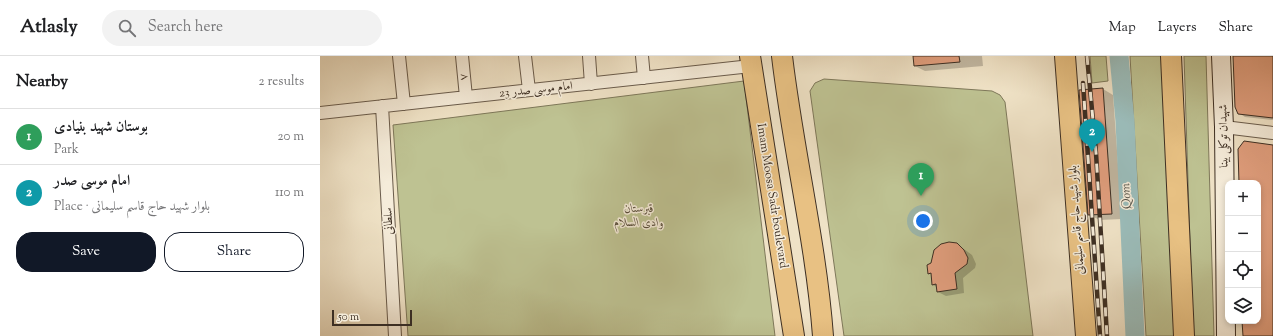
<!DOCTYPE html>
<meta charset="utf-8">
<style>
:root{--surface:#fff;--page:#f2f2f2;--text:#202124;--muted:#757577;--line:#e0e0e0;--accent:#111827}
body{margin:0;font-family:"Sorts Mill Goudy",Amiri,serif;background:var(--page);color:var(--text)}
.controls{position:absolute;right:12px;bottom:12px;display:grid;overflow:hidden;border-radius:8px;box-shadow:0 2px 6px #0003}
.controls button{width:36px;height:36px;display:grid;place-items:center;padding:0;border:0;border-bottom:1px solid var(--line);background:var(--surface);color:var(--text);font:20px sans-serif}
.scale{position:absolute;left:12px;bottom:10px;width:80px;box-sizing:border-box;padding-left:4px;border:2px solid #3d2f23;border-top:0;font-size:11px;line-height:14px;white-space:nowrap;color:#3d2f23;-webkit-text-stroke:3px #f5ecda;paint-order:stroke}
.you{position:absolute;left:603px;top:165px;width:14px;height:14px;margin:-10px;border:3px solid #fff;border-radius:50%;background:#1a73e8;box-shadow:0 0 0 6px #1a73e833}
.badge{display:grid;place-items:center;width:26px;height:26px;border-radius:50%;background:var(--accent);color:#fff;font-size:13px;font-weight:700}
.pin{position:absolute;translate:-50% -33px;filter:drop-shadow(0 1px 2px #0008)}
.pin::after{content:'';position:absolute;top:21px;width:14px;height:12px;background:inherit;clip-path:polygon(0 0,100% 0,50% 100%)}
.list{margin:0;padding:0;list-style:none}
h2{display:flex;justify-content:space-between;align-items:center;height:52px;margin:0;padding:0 16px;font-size:17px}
h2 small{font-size:13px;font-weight:400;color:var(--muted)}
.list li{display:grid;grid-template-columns:26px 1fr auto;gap:12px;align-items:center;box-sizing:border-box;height:56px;padding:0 16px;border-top:1px solid var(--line)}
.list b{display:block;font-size:15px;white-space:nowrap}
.list p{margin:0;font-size:13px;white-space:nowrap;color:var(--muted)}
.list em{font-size:13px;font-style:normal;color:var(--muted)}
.actions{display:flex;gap:8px;padding:12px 16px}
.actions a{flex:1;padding:9px 0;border:1px solid var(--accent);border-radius:16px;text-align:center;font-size:14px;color:var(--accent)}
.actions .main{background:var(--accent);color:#fff}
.icon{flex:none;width:22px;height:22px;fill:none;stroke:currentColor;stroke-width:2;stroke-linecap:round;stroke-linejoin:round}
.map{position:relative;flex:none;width:953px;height:280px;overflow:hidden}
header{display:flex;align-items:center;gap:24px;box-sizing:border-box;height:56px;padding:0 20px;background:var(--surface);border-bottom:1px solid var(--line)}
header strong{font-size:19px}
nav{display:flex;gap:22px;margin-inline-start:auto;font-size:14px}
.search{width:280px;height:36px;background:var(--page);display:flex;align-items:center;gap:10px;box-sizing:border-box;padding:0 14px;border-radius:22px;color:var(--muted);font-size:15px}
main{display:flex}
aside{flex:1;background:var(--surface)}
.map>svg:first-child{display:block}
</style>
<header>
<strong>Atlasly</strong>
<div class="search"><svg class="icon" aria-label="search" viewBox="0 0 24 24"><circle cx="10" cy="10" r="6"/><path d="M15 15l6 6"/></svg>Search here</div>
<nav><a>Map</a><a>Layers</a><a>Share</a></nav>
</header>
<main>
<aside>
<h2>Nearby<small>2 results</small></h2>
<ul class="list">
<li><span class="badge" style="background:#2e9e5b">1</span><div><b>بوستان شهید بنیادی</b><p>Park</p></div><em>20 m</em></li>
<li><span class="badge" style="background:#0f9aa8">2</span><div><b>امام موسی صدر</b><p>Place · بلوار شهید حاج قاسم سلیمانی</p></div><em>110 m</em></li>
</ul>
<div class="actions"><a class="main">Save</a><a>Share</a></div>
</aside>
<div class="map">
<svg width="953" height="280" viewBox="0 0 953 280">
<rect width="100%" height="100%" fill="#efe2c6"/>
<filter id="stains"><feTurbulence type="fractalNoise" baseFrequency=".005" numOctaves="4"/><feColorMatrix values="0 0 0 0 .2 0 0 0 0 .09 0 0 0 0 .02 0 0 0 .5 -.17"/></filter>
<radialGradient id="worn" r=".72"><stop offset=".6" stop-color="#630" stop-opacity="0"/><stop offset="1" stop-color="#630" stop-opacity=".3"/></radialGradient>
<!-- green -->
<path fill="#bec292" stroke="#7e785a" d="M770,0H786L788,25L772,27Z
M810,0H843L854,280H826Z
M864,0H886L894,280H873Z
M504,23L672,35L680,39L685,46L713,280H524L490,35L495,27Z
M424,25L455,280H88L73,69Z"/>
<!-- shadow -->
<path fill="#0003" d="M594,0H662L663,10L605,15L595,10Z
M914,0H953V64L925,61L919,57Z
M783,33L793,39L802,163L780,164L769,159Z
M637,188L652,199L656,208L655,212L643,222L644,237L626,240L618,236L617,231L613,229L612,219L609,217Z"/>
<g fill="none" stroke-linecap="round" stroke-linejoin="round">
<!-- river -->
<path stroke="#9bbdbb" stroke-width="19" d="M799,0L805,65L815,280"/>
</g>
<!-- building -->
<path fill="#df9d7c" stroke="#3d2f23" d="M593,0H639L640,6L594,10Z
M913,0H953V62L918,58L915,51Z
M783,32L792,158L768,159L759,34Z
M924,85L953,89V280H923L922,265H938V127H919L918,93Z
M629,186L637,187L644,194L648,202L647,208L635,217L637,233L617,236L616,228L612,229L611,217L608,218L607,209L611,207L614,194L621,188Z"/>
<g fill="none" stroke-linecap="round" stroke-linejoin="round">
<defs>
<path id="minor" d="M79,0L84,48
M142,0L146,41
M205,0L209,34
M269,0L271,28
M322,0L324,22
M62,50L75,280
M0,57L431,10
M904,71L953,77"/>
<path id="secondary" d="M901,0L904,71L906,280"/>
<path id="primary" d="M430,0L474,280
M462,0C473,94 496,186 503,280
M745,0L766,280
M851,0L864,280"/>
</defs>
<!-- minor casing -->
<use href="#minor" stroke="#6a5c4c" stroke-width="14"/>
<!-- secondary casing -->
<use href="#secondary" stroke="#3d2f23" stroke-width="20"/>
<!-- primary casing -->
<use href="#primary" stroke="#3d2f23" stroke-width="22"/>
<!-- minor -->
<use href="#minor" stroke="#f5ecda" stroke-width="12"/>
<!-- secondary -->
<use href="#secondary" stroke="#f5ecda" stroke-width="18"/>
<!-- primary -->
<use href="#primary" stroke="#e8c183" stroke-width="20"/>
<defs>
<path id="rail" d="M767,0L776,97L787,280
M763,27L780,280"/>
</defs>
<!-- rail casing -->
<use href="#rail" stroke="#3d2f23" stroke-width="4.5"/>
<!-- rail -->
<use href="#rail" stroke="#f5ecda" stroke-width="3" stroke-dasharray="9" stroke-linecap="butt"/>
</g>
<g text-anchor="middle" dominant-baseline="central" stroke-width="3" stroke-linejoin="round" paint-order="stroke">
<!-- street labels -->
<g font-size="12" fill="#3d2f23" stroke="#f5ecda">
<text transform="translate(144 21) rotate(-95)">۷</text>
<text transform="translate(216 34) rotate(-6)">امام موسی صدر 23</text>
<text transform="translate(904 80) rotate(-91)">شهیدان توکلی بینا</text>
<text transform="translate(452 140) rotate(81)">Imam Moosa Sadr boulevard</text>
<text transform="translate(757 164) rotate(-94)">بلوار شهید حاج قاسم سلیمانی</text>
<text transform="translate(69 165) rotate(-93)">سلطانی</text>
</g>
<!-- park labels -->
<g font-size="12" font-style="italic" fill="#574c39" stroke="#f5ecda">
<text x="319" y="153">قبرستان<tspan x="319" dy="14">وادی السلام</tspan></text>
</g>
<!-- water labels -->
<g font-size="13" font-style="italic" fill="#545249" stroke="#f5ecda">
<text transform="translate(807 140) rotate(-93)">Qom</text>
</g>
</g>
<rect width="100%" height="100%" filter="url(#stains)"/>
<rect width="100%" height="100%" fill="url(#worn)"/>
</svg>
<div class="controls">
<button>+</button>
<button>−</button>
<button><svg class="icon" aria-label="locate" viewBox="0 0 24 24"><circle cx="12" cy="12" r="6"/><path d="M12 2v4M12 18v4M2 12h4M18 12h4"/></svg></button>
<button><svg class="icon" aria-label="layers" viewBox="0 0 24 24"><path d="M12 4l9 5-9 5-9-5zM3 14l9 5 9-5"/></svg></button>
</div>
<div class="scale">50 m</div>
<div class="you"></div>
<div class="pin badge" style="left:601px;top:140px;background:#2e9e5b">1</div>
<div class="pin badge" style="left:772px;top:96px;background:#0f9aa8">2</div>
</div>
</main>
